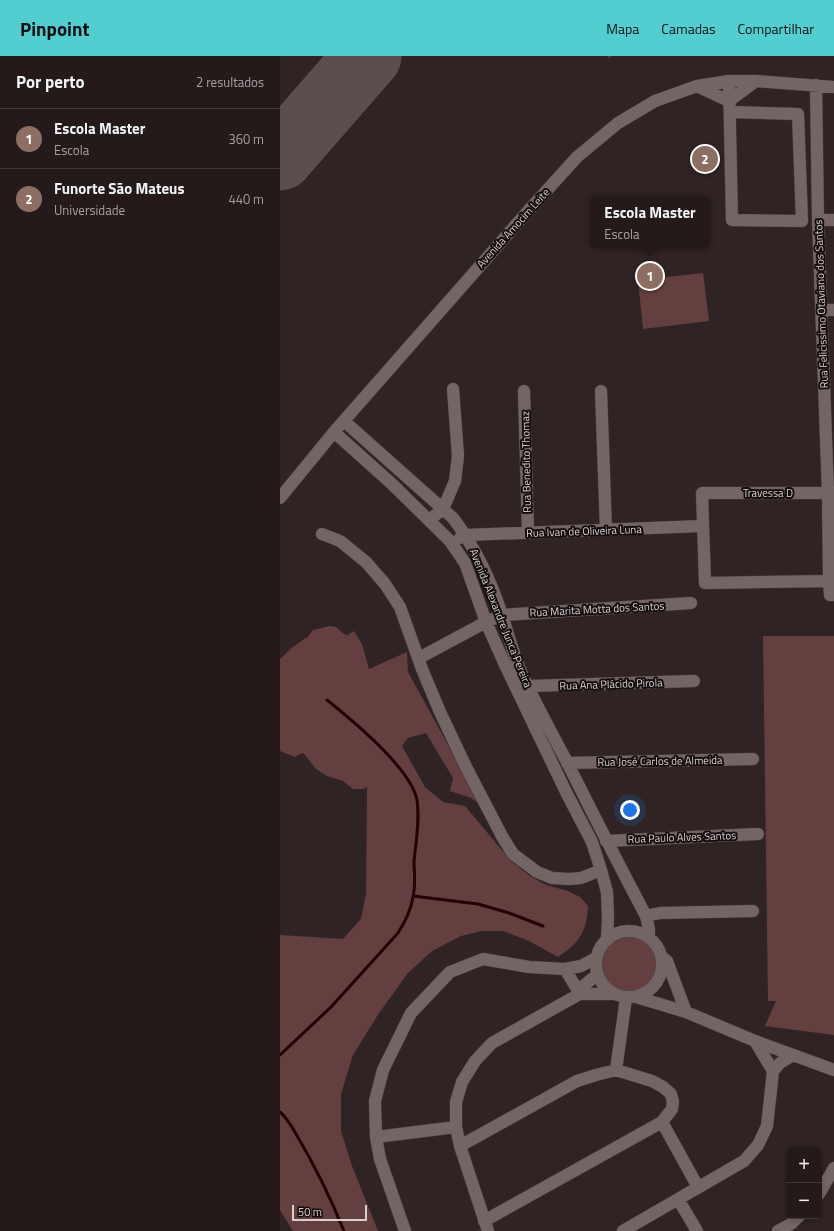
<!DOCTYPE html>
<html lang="pt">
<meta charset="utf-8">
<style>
:root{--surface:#241a1a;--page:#302727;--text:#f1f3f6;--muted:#a3a1a2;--line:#413839;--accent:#52cdd0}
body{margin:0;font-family:"Titillium Web",sans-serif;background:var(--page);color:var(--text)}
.controls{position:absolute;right:12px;bottom:12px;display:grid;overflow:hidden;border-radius:6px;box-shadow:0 2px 6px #0003}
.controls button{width:36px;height:36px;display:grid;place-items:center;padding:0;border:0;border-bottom:1px solid var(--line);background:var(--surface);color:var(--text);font:20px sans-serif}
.scale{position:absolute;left:12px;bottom:10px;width:75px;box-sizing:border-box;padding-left:4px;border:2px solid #d8cfcf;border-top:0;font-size:11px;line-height:14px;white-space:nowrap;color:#d8cfcf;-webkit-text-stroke:3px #140e0e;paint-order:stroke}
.you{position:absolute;left:350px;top:754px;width:14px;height:14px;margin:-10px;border:3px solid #fff;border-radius:50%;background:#1a73e8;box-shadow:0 0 0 6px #1a73e833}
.badge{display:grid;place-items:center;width:26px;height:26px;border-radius:50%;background:var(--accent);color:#fff;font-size:13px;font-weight:700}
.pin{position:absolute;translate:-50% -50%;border:2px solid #fff;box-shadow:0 1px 4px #0006}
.popup{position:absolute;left:310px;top:140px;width:120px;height:52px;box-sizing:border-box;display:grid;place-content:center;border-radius:6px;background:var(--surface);filter:drop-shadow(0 1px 3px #0005);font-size:13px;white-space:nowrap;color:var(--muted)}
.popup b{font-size:15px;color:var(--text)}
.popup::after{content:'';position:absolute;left:50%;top:100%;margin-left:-8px;border:8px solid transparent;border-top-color:var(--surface)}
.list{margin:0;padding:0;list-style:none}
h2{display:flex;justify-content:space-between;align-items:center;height:52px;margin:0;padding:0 16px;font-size:17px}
h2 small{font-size:13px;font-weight:400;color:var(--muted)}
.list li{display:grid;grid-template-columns:26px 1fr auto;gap:12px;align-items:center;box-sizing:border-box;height:60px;padding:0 16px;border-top:1px solid var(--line)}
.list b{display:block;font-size:15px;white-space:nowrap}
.list p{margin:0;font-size:13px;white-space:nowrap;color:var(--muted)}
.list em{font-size:13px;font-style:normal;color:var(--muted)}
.map{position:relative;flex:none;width:554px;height:1175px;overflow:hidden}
header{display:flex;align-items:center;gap:24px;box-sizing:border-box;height:56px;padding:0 20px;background:var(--accent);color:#111}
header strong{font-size:19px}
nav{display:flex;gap:22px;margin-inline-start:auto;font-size:14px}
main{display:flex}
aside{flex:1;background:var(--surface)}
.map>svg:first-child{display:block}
</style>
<header>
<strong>Pinpoint</strong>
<nav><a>Mapa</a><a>Camadas</a><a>Compartilhar</a></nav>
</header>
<main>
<aside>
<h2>Por perto<small>2 resultados</small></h2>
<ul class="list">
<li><span class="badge" style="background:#8d6e63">1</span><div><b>Escola Master</b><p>Escola</p></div><em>360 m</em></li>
<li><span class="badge" style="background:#8d6e63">2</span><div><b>Funorte São Mateus</b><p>Universidade</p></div><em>440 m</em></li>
</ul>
</aside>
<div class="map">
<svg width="554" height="1175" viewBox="0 0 554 1175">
<rect width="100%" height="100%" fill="#302323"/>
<!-- green -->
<path fill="#643f40" d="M423,217L429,265L363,273L358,224Z
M50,570L56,571L64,578L68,579L74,575L82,588L89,613L127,596L128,616L201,749L191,742L170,735L173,722L146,677L128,682L122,690L145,731L163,746L185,750L231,805L250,820L266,829L288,835L300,841L308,850C307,876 299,887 278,901L247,884L223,875H202L181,880L152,895L128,917L99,957L73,999L61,1038V1075L72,1110L98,1175H13L0,1154V879L63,883L81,863L86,838L87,731L84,733H73L63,725L47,720L36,713L25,699L22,697L15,701L0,695V603L13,591L24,583L28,581L33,574Z
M483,580H554V979L485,970L496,945H488Z
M321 909a28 28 0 1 1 56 0a28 28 0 1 1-56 0Z"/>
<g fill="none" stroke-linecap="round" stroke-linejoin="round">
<!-- stream -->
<path stroke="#240004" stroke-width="3" d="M133,840L198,848L229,857L263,870
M0,999L51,951L118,877C125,866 131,854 133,841C136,829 134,817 134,805C136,785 140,764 137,744C131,713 72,664 47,644
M0,1056C7,1062 12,1071 16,1078C34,1108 51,1143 64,1175"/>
<!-- runway -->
<path stroke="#5a4e4e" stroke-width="67" d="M0,101L88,0"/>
<defs>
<path id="minor" d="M449,25L452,164L522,165L518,58L450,56
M536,29L538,164L548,437L549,525L550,539H554
M417,30L449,45L476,25
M538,164H554
M541,254H554
M244,335L248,477
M321,335L326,474
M64,365L173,462C195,491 211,525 222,559C228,578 233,596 240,614C254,645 271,676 287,706C313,758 339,809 366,860L369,873V882
M54,376L112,428L170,485L185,507L206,566L226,611L287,738L312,786L321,814L327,836L328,861L327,884
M0,442L54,376L249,154L297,101L338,67L375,45L417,30L449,25H476L554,31
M149,464L163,453L175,425L178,400L173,333
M42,478L60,485L86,506L105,528L120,551L142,613L160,656L186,711L223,782L233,798L257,816L272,822L289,823L301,822L321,814
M180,482L186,479L422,470
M549,525L425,527L422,437H554
M139,602L206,566L222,559L411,547
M248,630L414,625
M287,707L473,703
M326,785L478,778
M366,860L380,857L473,855
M316 908a33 33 0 1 1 66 0a33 33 0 1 1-66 0Z
M382,901L387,905L406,956
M285,913L300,938
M298,934L317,919
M356,941L406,956L475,985L554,1014
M475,985L493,1015
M336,1014L346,942
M382,1066L418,1131
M96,1081L176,1071
M180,1090L297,1025L316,1019L336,1014L372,1025L383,1031L391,1038L393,1046L392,1053L382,1066L204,1165
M539,1138L554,1112
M398,1143L417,1175
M125,1175L100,1103L96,1081L95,1045L103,1014L131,957L170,916L203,903L249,911L285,913L301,910L316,902
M208,1175L180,1090L176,1071V1046L182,1026L195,1005L212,987L296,940L300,938H334
M343,1175L464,1105L478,1089L487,1070L493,1015L500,1007L513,999
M498,1175L511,1168L519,1160"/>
</defs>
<!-- minor casing -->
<use href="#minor" stroke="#493f3f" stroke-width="13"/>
<!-- path -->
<path stroke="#655959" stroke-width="2" stroke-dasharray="2 2" stroke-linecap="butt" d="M329,1L330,0"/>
<!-- minor -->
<use href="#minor" stroke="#746565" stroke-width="12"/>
</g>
<g text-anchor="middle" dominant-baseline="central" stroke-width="4" stroke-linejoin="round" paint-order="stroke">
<!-- street labels -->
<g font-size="11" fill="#d8cfcf" stroke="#140e0e">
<text transform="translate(233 172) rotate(-48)">Avenida Amocim Leite</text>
<text transform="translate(541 248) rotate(-92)">Rua Felicissimo Otaviano dos Santos</text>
<text transform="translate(246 406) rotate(-91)">Rua Benedito Thomaz</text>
<text x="488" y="437">Travessa D</text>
<text transform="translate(304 475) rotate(-2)">Rua Ivan de Oliveira Luna</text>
<text transform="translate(317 553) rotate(-3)">Rua Marita Motta dos Santos</text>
<text transform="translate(221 562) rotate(68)">Avenida Alexandre Junca Pereira</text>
<text transform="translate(331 628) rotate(-2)">Rua Ana Plácido Pirola</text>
<text transform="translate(380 705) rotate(-1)">Rua José Carlos de Almeida</text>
<text transform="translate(402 781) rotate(-2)">Rua Paulo Alves Santos</text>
</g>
</g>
</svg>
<div class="controls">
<button>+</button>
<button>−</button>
</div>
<div class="scale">50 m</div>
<div class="you"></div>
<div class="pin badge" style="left:370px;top:220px;background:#8d6e63">1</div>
<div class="popup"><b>Escola Master</b>Escola</div>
<div class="pin badge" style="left:425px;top:103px;background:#8d6e63">2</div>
</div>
</main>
